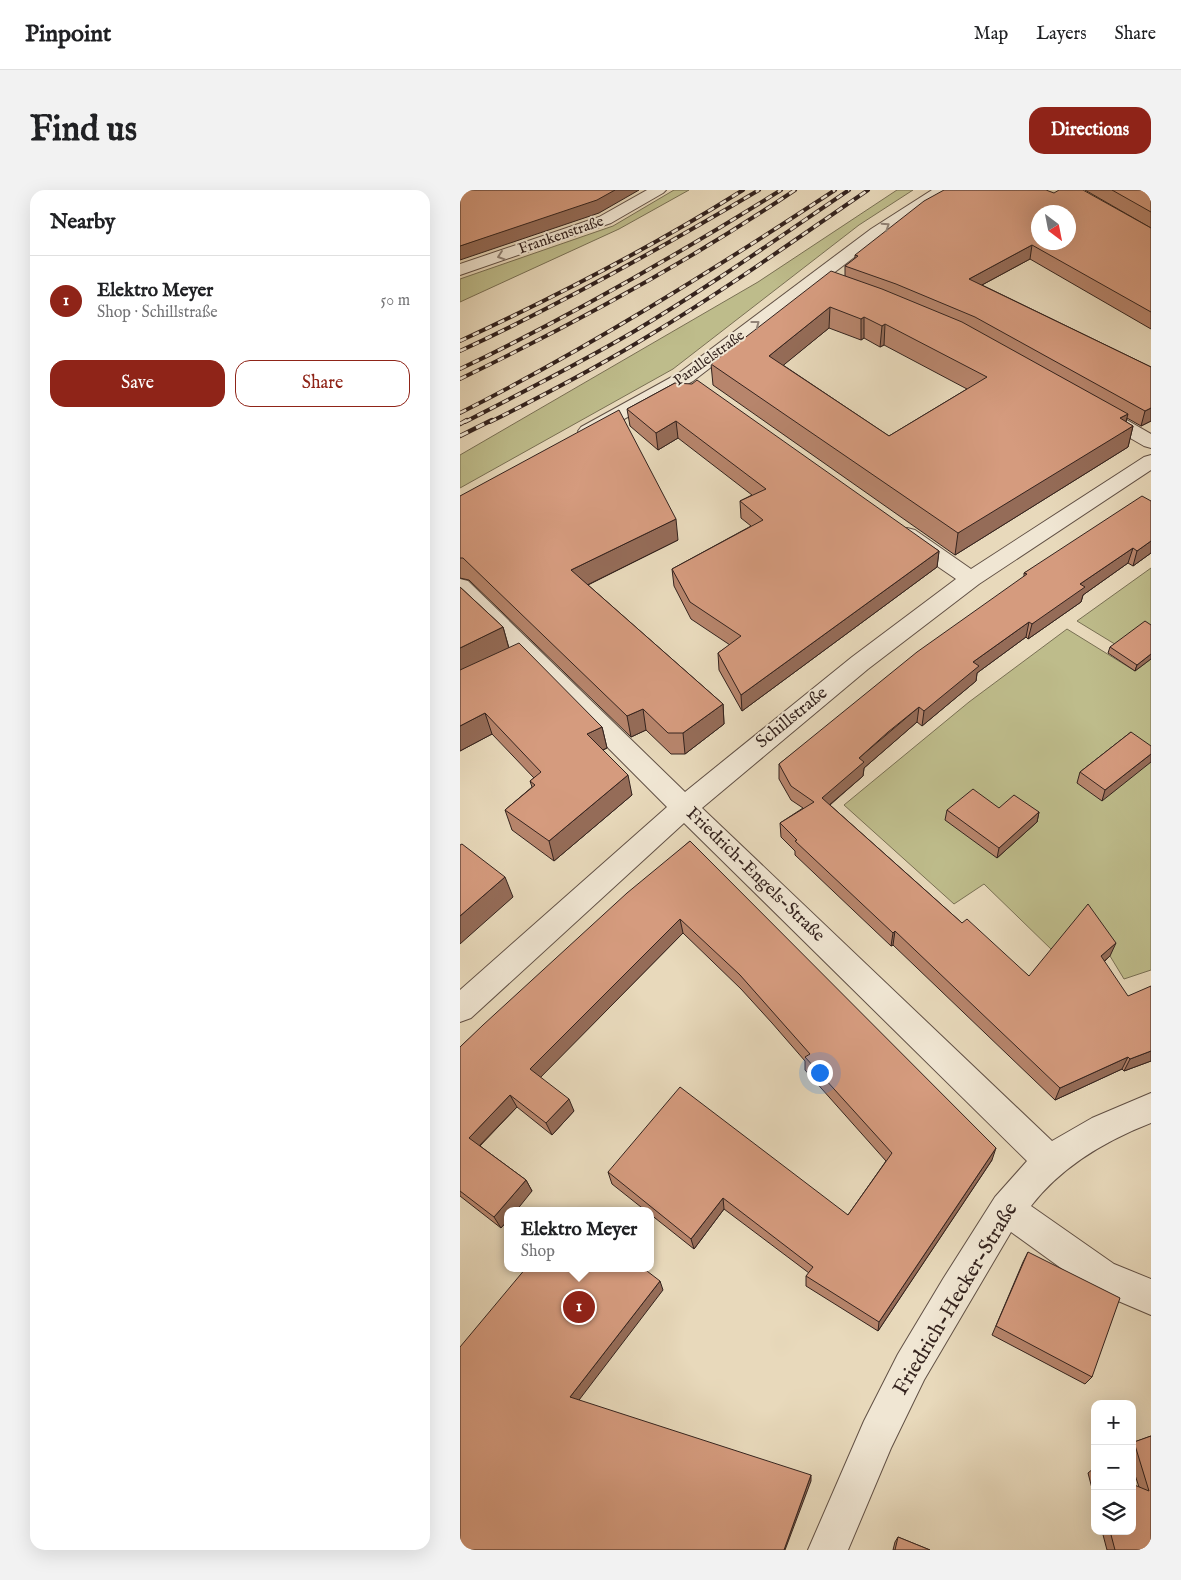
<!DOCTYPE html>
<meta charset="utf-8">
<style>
:root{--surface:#fff;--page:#f2f2f2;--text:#202124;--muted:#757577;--line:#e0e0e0;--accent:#8f2418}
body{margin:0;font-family:"IM FELL English",serif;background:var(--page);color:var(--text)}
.controls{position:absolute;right:15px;bottom:15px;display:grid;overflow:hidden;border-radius:10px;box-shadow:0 5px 20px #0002}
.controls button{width:45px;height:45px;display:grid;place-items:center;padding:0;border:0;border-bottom:1px solid var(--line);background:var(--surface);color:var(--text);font:25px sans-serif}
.compass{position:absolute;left:571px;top:15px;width:45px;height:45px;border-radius:50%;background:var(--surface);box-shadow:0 5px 20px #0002;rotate:148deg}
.you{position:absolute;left:359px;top:882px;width:18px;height:18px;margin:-12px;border:4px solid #fff;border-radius:50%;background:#1a73e8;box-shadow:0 0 0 8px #1a73e833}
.badge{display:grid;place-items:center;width:32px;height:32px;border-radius:50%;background:var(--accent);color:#fff;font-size:16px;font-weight:700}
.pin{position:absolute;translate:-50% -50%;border:2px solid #fff;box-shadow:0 1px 5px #0006}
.popup{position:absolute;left:44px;top:1017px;width:150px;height:65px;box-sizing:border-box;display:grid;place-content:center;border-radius:10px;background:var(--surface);filter:drop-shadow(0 1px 4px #0005);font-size:16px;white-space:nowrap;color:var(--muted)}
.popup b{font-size:19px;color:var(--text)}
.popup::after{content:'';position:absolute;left:50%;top:100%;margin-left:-10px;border:10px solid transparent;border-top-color:var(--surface)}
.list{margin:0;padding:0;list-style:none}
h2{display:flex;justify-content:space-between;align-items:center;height:65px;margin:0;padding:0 20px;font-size:21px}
h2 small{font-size:16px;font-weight:400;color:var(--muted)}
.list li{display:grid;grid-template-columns:32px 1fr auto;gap:15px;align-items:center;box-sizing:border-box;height:90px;padding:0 20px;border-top:1px solid var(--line)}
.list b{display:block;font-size:19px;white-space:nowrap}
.list p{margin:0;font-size:16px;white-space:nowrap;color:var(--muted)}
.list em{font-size:16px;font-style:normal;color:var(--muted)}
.actions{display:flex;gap:10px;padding:15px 20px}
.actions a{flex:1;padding:11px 0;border:1px solid var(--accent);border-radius:15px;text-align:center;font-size:18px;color:var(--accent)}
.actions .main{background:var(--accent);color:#fff}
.icon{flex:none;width:28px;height:28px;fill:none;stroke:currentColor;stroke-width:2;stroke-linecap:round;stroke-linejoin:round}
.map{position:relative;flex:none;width:691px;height:1360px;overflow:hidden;border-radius:15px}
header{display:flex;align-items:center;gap:30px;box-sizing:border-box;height:70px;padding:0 25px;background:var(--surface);border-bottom:1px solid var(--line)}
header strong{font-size:24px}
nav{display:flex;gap:28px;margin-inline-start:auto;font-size:18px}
.intro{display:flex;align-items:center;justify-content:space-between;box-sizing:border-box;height:120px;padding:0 30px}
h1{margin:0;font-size:35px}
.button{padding:12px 22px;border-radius:15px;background:var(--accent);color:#fff;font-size:18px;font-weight:700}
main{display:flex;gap:30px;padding:0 30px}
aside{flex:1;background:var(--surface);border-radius:15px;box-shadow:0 5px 20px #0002}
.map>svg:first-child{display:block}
</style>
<header>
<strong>Pinpoint</strong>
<nav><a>Map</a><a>Layers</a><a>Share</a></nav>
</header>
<div class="intro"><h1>Find us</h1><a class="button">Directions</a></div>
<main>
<aside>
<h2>Nearby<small></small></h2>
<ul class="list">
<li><span class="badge">1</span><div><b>Elektro Meyer</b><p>Shop · Schillstraße</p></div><em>50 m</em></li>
</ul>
<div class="actions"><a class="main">Save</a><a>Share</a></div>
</aside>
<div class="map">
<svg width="691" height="1360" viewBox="0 0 691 1360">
<rect width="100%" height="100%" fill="#e8d9bb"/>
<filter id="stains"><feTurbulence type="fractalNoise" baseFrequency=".004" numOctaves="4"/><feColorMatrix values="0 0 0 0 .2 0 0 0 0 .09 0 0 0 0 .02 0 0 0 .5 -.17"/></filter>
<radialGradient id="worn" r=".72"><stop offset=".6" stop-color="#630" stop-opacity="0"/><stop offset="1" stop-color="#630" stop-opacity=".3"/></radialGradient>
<!-- green -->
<path fill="#bebc8b" stroke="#797054" d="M214,0H229L159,39L0,112V89L153,36Z
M437,0H453L399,35L213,179L0,298V265L298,92Z
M691,378V443L658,456L617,431Z
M607,439L675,481L691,469V780L664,789L650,766L593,761L524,694L494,714L384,615L509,512Z"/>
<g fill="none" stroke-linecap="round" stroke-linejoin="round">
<defs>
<path id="street" d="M187,0H206L203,3L151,33L0,85V74L139,27Z
M472,0H491L423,45L233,191L135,245L128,247L121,245L118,241L121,237L219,183L411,39Z
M639,216L646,218L691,244V258L684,256L632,226L629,222L632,218Z
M691,265V280L519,394L408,479L242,618L592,951L632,928L691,903V933C645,951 602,976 571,1016L654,1074L691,1089V1125L630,1099L551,1042L464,1190L431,1258L388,1360H348L404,1231L438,1164L483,1089L535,1007L567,971L224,633L11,828L0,832V800L207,617L0,409V389L8,391L225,602L392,467L496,389L439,350L436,345L439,340L447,338L455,340L511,379L684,267Z"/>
</defs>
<!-- street casing -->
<use href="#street" stroke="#615045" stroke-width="2"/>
<!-- street -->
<use href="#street" fill="#f0e6d3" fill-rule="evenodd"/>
<defs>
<path id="rail-far1" d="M0,151C97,106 192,57 283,0
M0,161C103,113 201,58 299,0
M0,179C111,126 217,65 321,0
M0,189C116,133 228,72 335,0
M0,223C130,157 253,80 375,0
M5,232C61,203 118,174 173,142C247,98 318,48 389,0
M30,232C84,205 138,177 190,145C265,100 336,49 408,0"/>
<path id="rail" d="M0,234L7,230
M0,246L32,230"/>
</defs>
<!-- rail-far1 casing -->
<use href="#rail-far1" stroke="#34231e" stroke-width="4"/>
<!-- rail casing -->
<use href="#rail" stroke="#34231e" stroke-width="4.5"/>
<!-- rail-far1 -->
<use href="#rail-far1" stroke="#f0e6d3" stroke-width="2.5" stroke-dasharray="7" stroke-linecap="butt"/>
<!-- rail -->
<use href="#rail" stroke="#f0e6d3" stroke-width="3" stroke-dasharray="9" stroke-linecap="butt"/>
</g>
<!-- wall -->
<path fill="#b7856c" stroke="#34231e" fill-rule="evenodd" d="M625,0H691V38Z
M691,38V139L570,69L522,95L691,177V231L681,236L667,228L666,232L673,236L668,257L495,365L253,195L251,174L385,86V76L395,69V65ZM369,138L401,150L404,148L420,157L424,155L507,199L429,246L323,175Z
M215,193L479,361L477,377L282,521L259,480L258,463L270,455L231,429L214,396L212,379L291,336L281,328L280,311L292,305L218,248L198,260L170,236L167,219Z
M0,306L218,350L128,395L263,514L264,534L225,564H211L186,540L171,547L9,390L0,388Z
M691,311V363L673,376L668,373L623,405L621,412L568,449L566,447L517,483L516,491L462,536L457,532L404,578L403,586L370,615L502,733L569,786L650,766L644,772L691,871L664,881L662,879L595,910L433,755L431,756L335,665V661L321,647L320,633L343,618L331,610L319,589V574L564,387V383Z
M0,397L43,437L49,458L142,537L147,558L143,560L172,605L94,671L52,640L45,620L72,597L70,591L74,588L32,544L0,561Z
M691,435L675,481L648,463L650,457Z
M671,542L642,611L617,593L620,582Z
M487,620L579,622L577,632L537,668L485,630Z
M230,651L532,970L418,1141L346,1096V1086L349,1083L264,1019L234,1059L190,1024V1021H186L152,994L148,982L388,1025L426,971L345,880V871L312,833L281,799L223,743L80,887L114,921L92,945L57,917L20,956L66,990L72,1001L48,1021V1030L41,1038L0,1006V857Z
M568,1062L632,1187L625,1194L532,1145L563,1072Z
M691,1246V1360H647L642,1341H672L679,1297L672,1276V1253Z
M634,1278H635V1310L628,1283Z
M438,1347L470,1360H433L435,1352Z"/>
<!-- shaded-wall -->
<path fill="#956c58" stroke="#34231e" d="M155,0H179L139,23L0,70V56Z
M572,55L570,69L507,103L509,89Z
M370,117L369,138L309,187V166Z
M404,127V148L401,150V129Z
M425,134L424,155L420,157L422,136Z
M691,218V231L681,236L685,221Z
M668,224L663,242L673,236L668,257L495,365L498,343L660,228Z
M216,231L218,248L198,260L196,243Z
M216,329L218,350L115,401L111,380Z
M691,351V363L673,376L677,361Z
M673,358L668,373L623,405L621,412L568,449L572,434L620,394Z
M479,361L477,377L282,521L281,505Z
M569,432L566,447L517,483L516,491L462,536L464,521L513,472Z
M43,437L49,459L0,483V458Z
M691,464V469L675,481L677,475Z
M263,514L264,534L225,564L223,543Z
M459,517L457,532L404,578L403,586L361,622L362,608L399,568Z
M183,519L186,540L171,547L167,526Z
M25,523L32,544L0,561V536Z
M142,537L147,558L132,565L127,544Z
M691,564V572L642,611L645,600Z
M168,585L172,605L94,671L89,651Z
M579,622L577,632L537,668L539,658Z
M45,687L53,707L0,754V726Z
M220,729L223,743L76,892L70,879Z
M435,741L433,755L431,756L433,743Z
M656,753L650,766L635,779L641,766Z
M691,861V871L664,881L670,869Z
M668,867L662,879L595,910L600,898Z
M50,905L57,917L16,959L9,948Z
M109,909L114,921L92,945L86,933Z
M536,958L532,970L418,1141L419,1132Z
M66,990L72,1001L56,1021H48V1030L41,1038L34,1027Z
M263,1008L264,1019L234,1059L231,1049Z
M200,1091L203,1100L116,1214L110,1207Z
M351,1285V1291L325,1360H324Z"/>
<!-- building -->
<path fill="#d59b7e" stroke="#34231e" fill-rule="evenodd" d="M0,0H155L137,10L0,56Z
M484,0H586L594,3L599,0H623L691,38V122L572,55L509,89L691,177V218L685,221L515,127L436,94L385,76L398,66L395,65L464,11ZM578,22H608V52H578Z
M652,0H691V22Z
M371,81L422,99L502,132L668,224L660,228L673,236L498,343L251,174ZM370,117L401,129L404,127L422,136L425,134L527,187L429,246L309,166Z
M237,190L479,361L281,505L258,463L281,446L230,412L212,379L303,330L280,311L306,299L216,231L196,243L167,219L215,193L232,194Z
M159,220L216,329L111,380L263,514L223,543H208L183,519L167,526L3,368H0V306Z
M682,306L691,311V351L677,361L673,358L620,394L625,397L572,434L569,432L513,472L519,476L464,521L459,517L428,542L399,568L404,572L362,608L502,733L507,729L569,786L628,714L656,753L641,766L668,806L691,796V861L670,869L668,867L600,898L435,741L433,743L335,651L337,650L320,633L354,612L331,596L319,574L457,462L567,384L564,383Z
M0,397L43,437L0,458Z
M685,431L691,435V464L677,475L650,457Z
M59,453L142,537L127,544L168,585L89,651L45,620L75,595L70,591L81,582L25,523L0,536V480Z
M671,542L691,556V564L645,600L620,582Z
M513,599L539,618L554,605L579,622L539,658L487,620Z
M230,651L536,958L419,1132L346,1086L353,1077L263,1008L231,1049L148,982L220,897L388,1025L432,963L345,867L350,864L311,820L280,785L220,729L70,879L109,909L86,933L50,905L9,948L66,990L34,1027L0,1001V857L23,835L167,703Z
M2,654L45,687L0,726V655Z
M568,1062L660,1108L632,1187L536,1136Z
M66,1078H183L200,1091L110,1207L351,1285L324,1360H0V1157Z
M691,1246V1360H655L650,1341H672V1294L689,1301L674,1252Z
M438,1347L470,1360H435Z"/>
<!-- one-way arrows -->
<defs><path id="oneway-chevron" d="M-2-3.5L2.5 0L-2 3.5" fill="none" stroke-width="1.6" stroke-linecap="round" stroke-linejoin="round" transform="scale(1.25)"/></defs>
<g stroke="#928478">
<use href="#oneway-chevron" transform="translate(426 36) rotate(-33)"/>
<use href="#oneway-chevron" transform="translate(41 66) rotate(161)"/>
<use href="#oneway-chevron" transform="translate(296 134) rotate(-37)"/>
</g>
<g text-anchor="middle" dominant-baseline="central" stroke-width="4" stroke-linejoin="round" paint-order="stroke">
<!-- far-street labels -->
<g font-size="15" fill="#34231e" stroke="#f0e6d3">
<text transform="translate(101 45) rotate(-19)">Frankenstraße</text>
<text transform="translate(249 168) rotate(-36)">Parallelstraße</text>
</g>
<!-- street labels -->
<g font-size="18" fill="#34231e" stroke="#f0e6d3">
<text transform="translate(332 528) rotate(-39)">Schillstraße</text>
<text transform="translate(295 685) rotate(44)">Friedrich-Engels-Straße</text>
</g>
<!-- near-street labels -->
<g font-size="21" fill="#34231e" stroke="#f0e6d3">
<text transform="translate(496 1109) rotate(-59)">Friedrich-Hecker-Straße</text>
</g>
</g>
<rect width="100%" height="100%" filter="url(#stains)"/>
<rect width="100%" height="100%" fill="url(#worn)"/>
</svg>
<div class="controls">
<button>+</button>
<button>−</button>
<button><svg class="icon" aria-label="layers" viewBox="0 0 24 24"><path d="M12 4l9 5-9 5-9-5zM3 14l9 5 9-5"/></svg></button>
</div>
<svg class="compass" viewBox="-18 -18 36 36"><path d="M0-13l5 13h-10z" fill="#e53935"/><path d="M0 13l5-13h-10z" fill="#757577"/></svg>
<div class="you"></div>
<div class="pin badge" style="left:119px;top:1117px">1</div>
<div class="popup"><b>Elektro Meyer</b>Shop</div>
</div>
</main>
